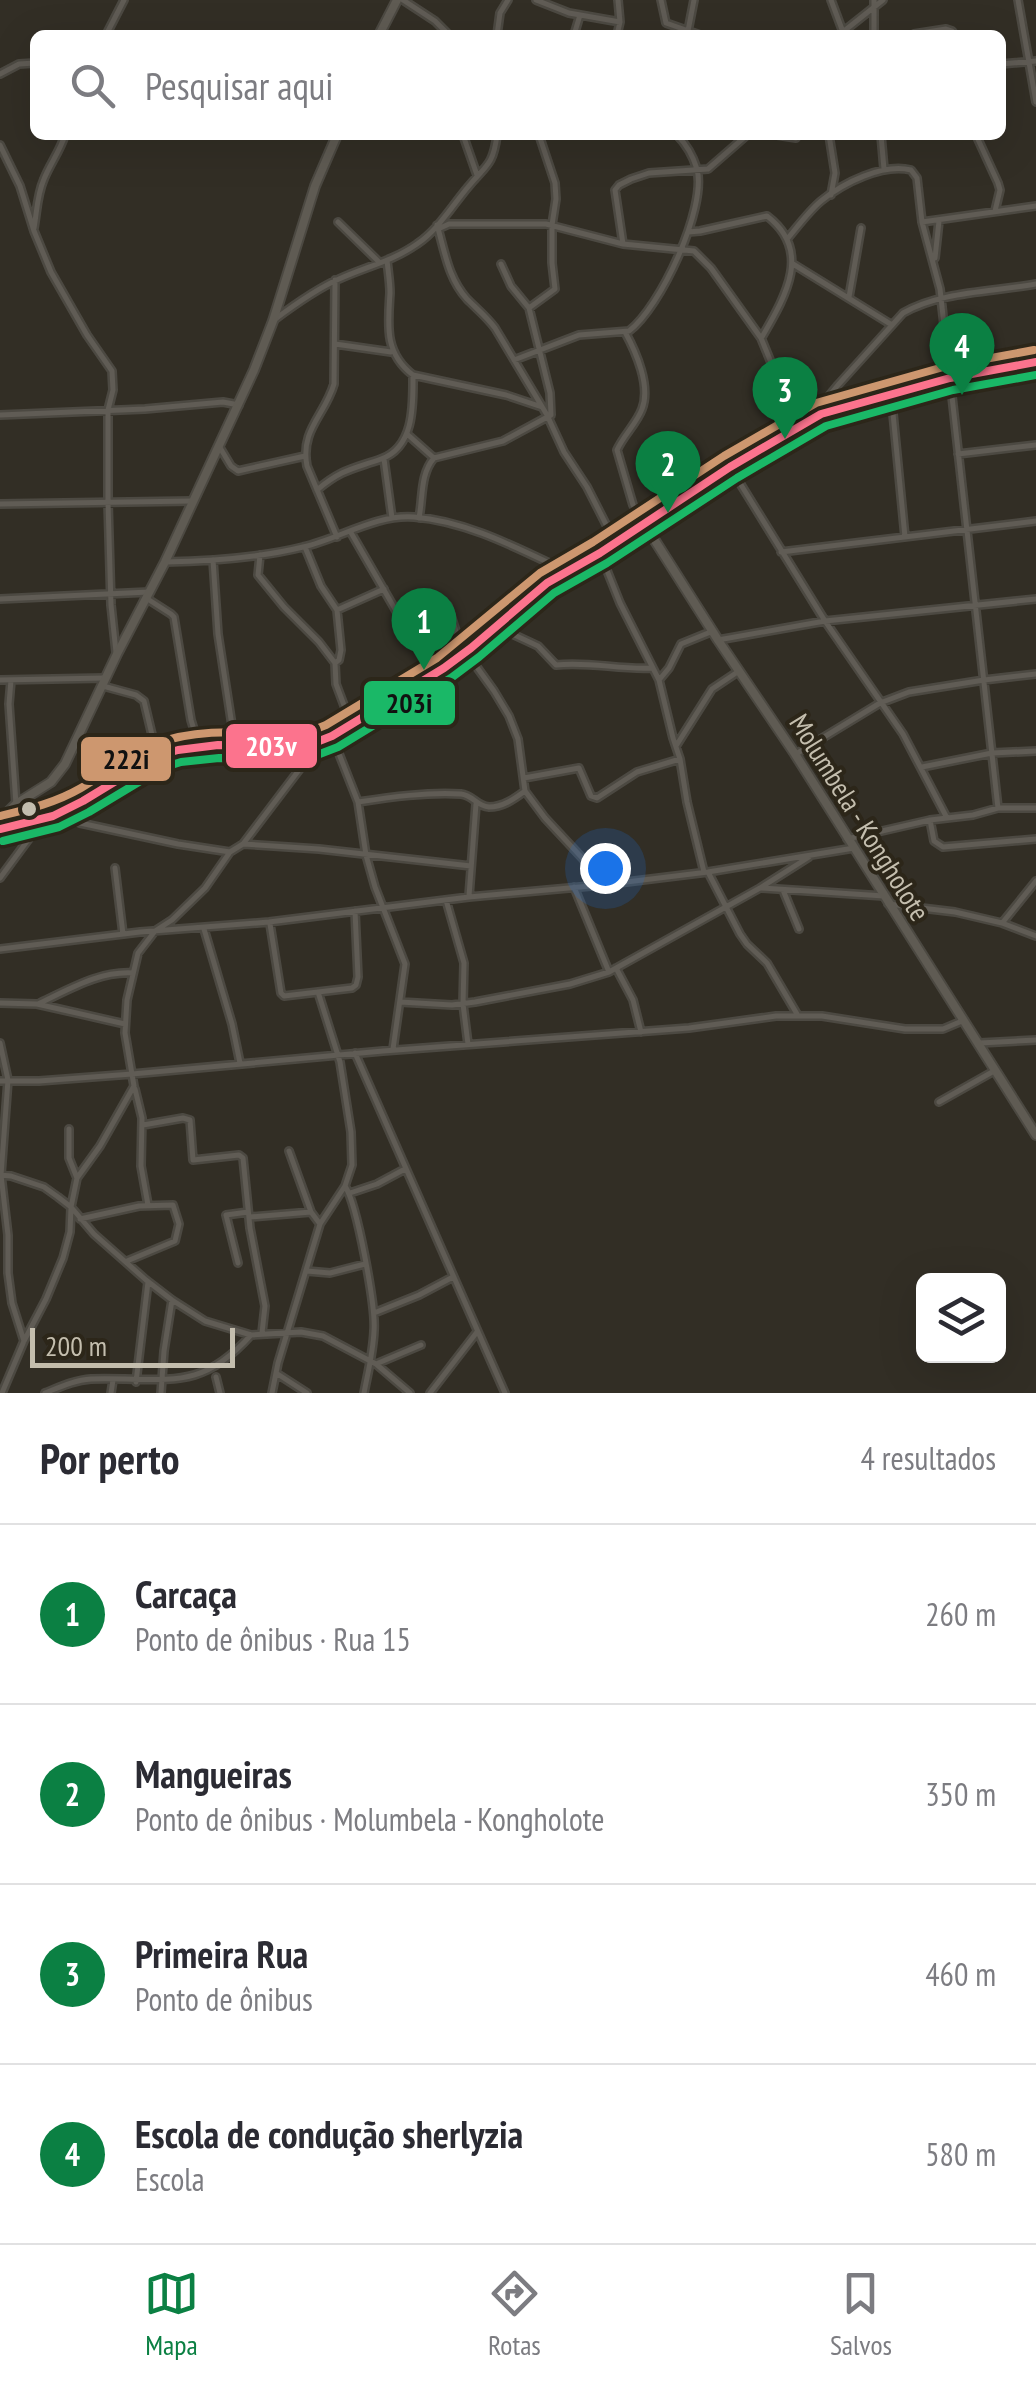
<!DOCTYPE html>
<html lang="pt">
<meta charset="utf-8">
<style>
:root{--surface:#fff;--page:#f2f2f3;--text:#2b2b33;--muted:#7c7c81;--line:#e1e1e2;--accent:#0b8043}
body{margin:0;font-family:"PT Sans Narrow",sans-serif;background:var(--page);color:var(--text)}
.controls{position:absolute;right:30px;bottom:30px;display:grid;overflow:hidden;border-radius:15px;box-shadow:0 10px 40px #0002}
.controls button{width:90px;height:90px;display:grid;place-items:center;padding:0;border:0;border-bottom:2px solid var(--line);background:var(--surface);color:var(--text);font:50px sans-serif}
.scale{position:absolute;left:30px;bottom:25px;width:205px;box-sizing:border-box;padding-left:10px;border:5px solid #c4beae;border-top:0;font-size:28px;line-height:35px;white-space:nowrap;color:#c4beae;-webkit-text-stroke:8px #2c2619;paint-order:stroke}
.you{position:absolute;left:605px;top:868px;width:35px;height:35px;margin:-25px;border:8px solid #fff;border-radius:50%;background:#1a73e8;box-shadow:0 0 0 15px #1a73e833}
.badge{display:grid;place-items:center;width:65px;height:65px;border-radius:50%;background:var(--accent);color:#fff;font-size:32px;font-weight:700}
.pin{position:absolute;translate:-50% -82px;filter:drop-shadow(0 2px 5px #0008)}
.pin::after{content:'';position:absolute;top:52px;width:35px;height:30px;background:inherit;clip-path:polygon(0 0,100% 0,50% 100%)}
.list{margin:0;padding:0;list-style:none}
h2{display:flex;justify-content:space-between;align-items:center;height:130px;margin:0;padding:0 40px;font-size:42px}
h2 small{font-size:32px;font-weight:400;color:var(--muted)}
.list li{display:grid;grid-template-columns:65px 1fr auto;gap:30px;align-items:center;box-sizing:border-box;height:180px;padding:0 40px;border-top:2px solid var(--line)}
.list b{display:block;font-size:38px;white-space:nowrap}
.list p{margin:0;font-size:32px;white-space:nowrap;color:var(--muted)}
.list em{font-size:32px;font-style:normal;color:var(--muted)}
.icon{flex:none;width:55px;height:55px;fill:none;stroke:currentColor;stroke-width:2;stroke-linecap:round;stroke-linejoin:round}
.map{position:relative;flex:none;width:1036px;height:1393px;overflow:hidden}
.search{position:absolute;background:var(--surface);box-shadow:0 10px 40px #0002;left:30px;right:30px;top:30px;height:110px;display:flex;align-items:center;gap:25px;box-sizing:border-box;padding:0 35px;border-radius:15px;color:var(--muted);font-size:38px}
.sheet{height:850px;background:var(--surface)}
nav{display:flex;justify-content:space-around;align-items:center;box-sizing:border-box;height:140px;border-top:2px solid var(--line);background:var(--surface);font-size:28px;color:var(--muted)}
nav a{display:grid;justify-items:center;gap:5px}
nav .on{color:var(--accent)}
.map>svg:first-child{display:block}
</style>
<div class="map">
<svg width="1036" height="1393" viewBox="0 0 1036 1393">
<rect width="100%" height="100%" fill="#322e25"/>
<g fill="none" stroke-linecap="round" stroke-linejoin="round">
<defs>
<path id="street" d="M403,0L435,21L449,35
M536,0L569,13L620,22
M661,0L666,23L700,35
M831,0L843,32
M874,0V35
M1018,0L1036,102
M688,31L694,0
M914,34L946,29L952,31L955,35
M106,35L124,0
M497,35L500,13L508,0
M574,35L580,15
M617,35L620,22L618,0
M839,35L883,0
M1001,64L1036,61
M0,74L19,64L35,63
M463,135L477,175
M777,135L796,138
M829,135L835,173L831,195
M881,135L884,169
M976,135L998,183L1000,190L995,211
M0,145L20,186L34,231L51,272L87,335L112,371L113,390L108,410V502L111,605L116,652
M338,222L379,262
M922,222L1036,206
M437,225C445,252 448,278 467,299C477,309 487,317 495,328L547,415L564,452L587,487L615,542
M34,228C37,211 37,195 44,179C50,164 60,151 65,135
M438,229L449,224H546L623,244L694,251L711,268L761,338L797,426
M688,232L700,231L767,216C813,251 785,297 762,337
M788,238C798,226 809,211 821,201C843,183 883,163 911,170L917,178L922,222L940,289L998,808
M623,244L615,190L619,185L631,179L649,173L708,169L747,135
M935,258L939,221
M387,260C388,271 390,282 390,293C388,325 384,353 413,375L506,395L542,407
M793,264L892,325
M335,280L334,384C325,415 300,430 307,466L337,537
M849,297L861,228
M529,308L555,289L552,263V225L556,199L555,183L539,135
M274,320C294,305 316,289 339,279C365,267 393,261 417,244C438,230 452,206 468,187C486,165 493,166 497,135
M625,332C636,352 651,386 642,409C637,423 623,436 617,450L633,505L645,525
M335,344L391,352
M514,360L579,335L629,331C660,308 707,208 697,169C693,156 686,144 677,135
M891,393L905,537
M821,413L829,396L838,385L903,313C941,291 993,292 1036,284
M0,415L145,409L223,402L239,405
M407,434L434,458
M219,446L231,466L238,471L305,456
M958,454L1036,445
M384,459L392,518
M730,467L825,621L903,734L947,818
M317,490C342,469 353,469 381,459C415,447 413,404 413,375
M0,504L192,501
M667,511L730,467L821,414L960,375
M419,518C423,498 420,474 434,458L503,441L551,415L550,393L529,308L511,286L501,264
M350,531L399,616L412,626L471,648
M305,547L321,586L337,610L341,650L339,660L335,663
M781,552L1036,521
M600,553L620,603L659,680L673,738L680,759L687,802L704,872
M260,555L258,575L284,607L319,642L335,663L336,684L351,724
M213,560L218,634L235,745
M165,562C211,561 259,558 303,547C339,539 376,514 414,517C467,521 519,549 566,571
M146,598L171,614L174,617L191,720L199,746
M0,599L149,592
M448,606L460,644
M337,610L384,589
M497,627L538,646L556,665C588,661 620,670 652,668
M718,640L825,621L1036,599
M466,652L494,691L509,716L518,739L525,791L545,818L585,861L602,885
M0,680L105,678
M11,680L9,704L16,804
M659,680L669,668L681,644L713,631
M103,686L136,695L144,701L157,756
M332,736L358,802L366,855L375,887L405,964L393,1049
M676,746L712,689L739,671
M796,754L880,703L909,692L984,680L1036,674
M922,767L992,753L1036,751
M524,778L579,768L591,796L597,798L637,772L680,759
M358,802C391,797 427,792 461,794C473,795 476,806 489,807C503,807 514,799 525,791
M59,812L80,823L178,844L230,852
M930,820L934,841L943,847L1036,839
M847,839L930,820L973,815L998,808H1036
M243,844L319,849L471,866
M115,868L123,934
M708,872L740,934L747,944L767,963L797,1014
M0,878L42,821
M574,887L609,972
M762,888L884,896
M783,890L799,929
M469,896L476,804
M446,900L464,963L463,1004L468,1044
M888,904L955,912L1002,923L1036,936
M1003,922L1036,881
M270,924L281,993L284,996L352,988L356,985L358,977L355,911
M204,929L232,1024L240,1063
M0,949L140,932L269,922L469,897L602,885L708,872L854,848
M616,968L633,1000L641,1032
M400,1002L452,1005L475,1002L570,984L609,972L760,888L809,857
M0,1003L37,1004L125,1024
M40,1003C70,989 99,971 133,973
M0,1043L8,1080L1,1175L8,1235V1273L12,1303L24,1341
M980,1043L1036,1040
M355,1053L505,1393
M0,1081H39L132,1074L383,1051L689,1028L776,1016H822L905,1029H943L962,1021
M135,1089L142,1118L141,1166L148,1205
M939,1102L994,1071
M143,1125L183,1118L190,1120L193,1160L239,1155L243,1158L250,1228L265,1306L262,1333
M69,1129V1158L77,1178
M289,1151L311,1212L320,1224
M0,1175L11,1176L44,1187L58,1197L71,1207L94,1234L146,1280L172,1300L205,1321L251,1335L301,1332L323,1336L376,1364L410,1393
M345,1186C357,1204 376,1307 374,1331C373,1353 368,1372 364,1393
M350,1193L377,1184L405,1169
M250,1217L311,1212
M80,1219L139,1206L173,1205L179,1224L175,1241L127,1261
M238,1263L226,1215L248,1212
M307,1271L330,1273L365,1264
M374,1313L419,1295L453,1277
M376,1364L421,1345
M276,1373L307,1393
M216,1377L220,1393
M136,1382L148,1282
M2,1393L24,1341L46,1299L63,1258L70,1232L71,1207L77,1178L100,1146L134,1086L125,1033L127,1000L138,953L155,931L172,920L205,888L230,852L243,844L321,741
M45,1393C60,1387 75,1380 91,1379C168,1377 199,1393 251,1335
M111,1393L113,1380
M161,1393L164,1351L172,1300
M272,1393L278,1363L320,1224L345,1186L352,1165L351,1132L340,1062L318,992
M430,1393L477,1332"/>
<path id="secondary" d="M379,35L397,0
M960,375L1036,362
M645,525L718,640L795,754L1036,1135
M0,820L16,804L51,782L65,764L117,654L165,562L254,370L273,321L315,186L337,135
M0,829L53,816L83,801L157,756L178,750L218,745L295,747L309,745L332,736L444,668L471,648L547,583L600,553L666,512"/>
</defs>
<!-- street casing -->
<use href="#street" stroke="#4c4942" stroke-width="10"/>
<!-- secondary casing -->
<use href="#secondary" stroke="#4c4942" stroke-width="12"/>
<!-- street -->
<use href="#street" stroke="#605c55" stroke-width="5"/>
<!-- secondary -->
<use href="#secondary" stroke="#5f5b53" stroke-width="8"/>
<defs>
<path id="bus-1" d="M0,829L53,816L83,801L157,756L178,750L218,745L295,747L309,745L332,736L444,668L471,648L547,583L600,553L730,467L821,414L950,378L1036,362"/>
<path id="bus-2" d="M3,841L59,827L89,812L162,768L181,762L219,758L296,759L312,757L338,747L451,678L479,657L554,593L607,563L737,478L826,426L953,390L1036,375"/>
<path id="bus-3" d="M0,816C29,809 55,803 81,788C105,774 129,754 155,744C198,727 249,733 294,734L306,733L326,725L437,658L540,573L593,542L724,456L816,403L947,366L1034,350"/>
</defs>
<!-- bus-1 casing -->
<use href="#bus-1" stroke="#2c2619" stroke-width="15"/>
<!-- bus-2 casing -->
<use href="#bus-2" stroke="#2c2619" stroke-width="15"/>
<!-- bus-3 casing -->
<use href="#bus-3" stroke="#2c2619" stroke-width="15"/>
<!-- bus-1 -->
<use href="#bus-1" stroke="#fc738d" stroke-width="8"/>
<!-- bus-2 -->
<use href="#bus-2" stroke="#1ab867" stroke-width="8"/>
<!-- bus-3 -->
<use href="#bus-3" stroke="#cd976f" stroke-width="8"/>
</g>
<!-- markers -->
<circle fill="#c4beae" stroke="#2c2619" stroke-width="4" cx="29" cy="809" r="9"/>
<g text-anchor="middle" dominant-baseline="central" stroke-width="8" stroke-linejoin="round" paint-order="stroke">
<!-- street labels -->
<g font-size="28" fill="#c4beae" stroke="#2c2619">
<text transform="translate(860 817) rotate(58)">Molumbela - Kongholote</text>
</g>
</g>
<g stroke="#2c2619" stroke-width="4">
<rect x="362" y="679" width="95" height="48" rx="10" fill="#1ab867"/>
<rect x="224" y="722" width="95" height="48" rx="10" fill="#fc738d"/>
<rect x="79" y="735" width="94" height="48" rx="10" fill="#cd976f"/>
</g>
<g font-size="28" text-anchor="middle" font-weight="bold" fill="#fff">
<text x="271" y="756">203v</text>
</g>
<g font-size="28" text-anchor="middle" font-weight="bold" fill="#111">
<text x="409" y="713">203i</text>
<text x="126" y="769">222i</text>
</g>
</svg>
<div class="controls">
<button><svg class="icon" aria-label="layers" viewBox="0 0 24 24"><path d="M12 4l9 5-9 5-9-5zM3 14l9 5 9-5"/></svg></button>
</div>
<div class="scale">200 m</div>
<div class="you"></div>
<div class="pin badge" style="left:424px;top:670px">1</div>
<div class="pin badge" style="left:668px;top:513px">2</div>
<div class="pin badge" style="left:785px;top:439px">3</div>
<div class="pin badge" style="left:962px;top:395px">4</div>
<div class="search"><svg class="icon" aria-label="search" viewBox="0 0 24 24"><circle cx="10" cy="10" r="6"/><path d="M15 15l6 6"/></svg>Pesquisar aqui</div>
</div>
<section class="sheet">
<h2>Por perto<small>4 resultados</small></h2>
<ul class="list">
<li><span class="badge">1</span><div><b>Carcaça</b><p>Ponto de ônibus · Rua 15</p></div><em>260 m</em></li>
<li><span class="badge">2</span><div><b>Mangueiras</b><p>Ponto de ônibus · Molumbela - Kongholote</p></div><em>350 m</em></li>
<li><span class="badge">3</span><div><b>Primeira Rua</b><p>Ponto de ônibus</p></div><em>460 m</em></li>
<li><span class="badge">4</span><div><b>Escola de condução sherlyzia</b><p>Escola</p></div><em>580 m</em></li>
</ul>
</section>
<nav>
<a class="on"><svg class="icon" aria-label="map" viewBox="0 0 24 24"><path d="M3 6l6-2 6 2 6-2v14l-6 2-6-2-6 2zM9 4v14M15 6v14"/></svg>Mapa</a>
<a><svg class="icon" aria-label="directions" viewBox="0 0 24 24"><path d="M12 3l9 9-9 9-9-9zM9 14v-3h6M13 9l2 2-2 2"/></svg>Rotas</a>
<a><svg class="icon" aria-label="saved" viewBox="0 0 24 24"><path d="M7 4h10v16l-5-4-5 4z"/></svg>Salvos</a>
</nav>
